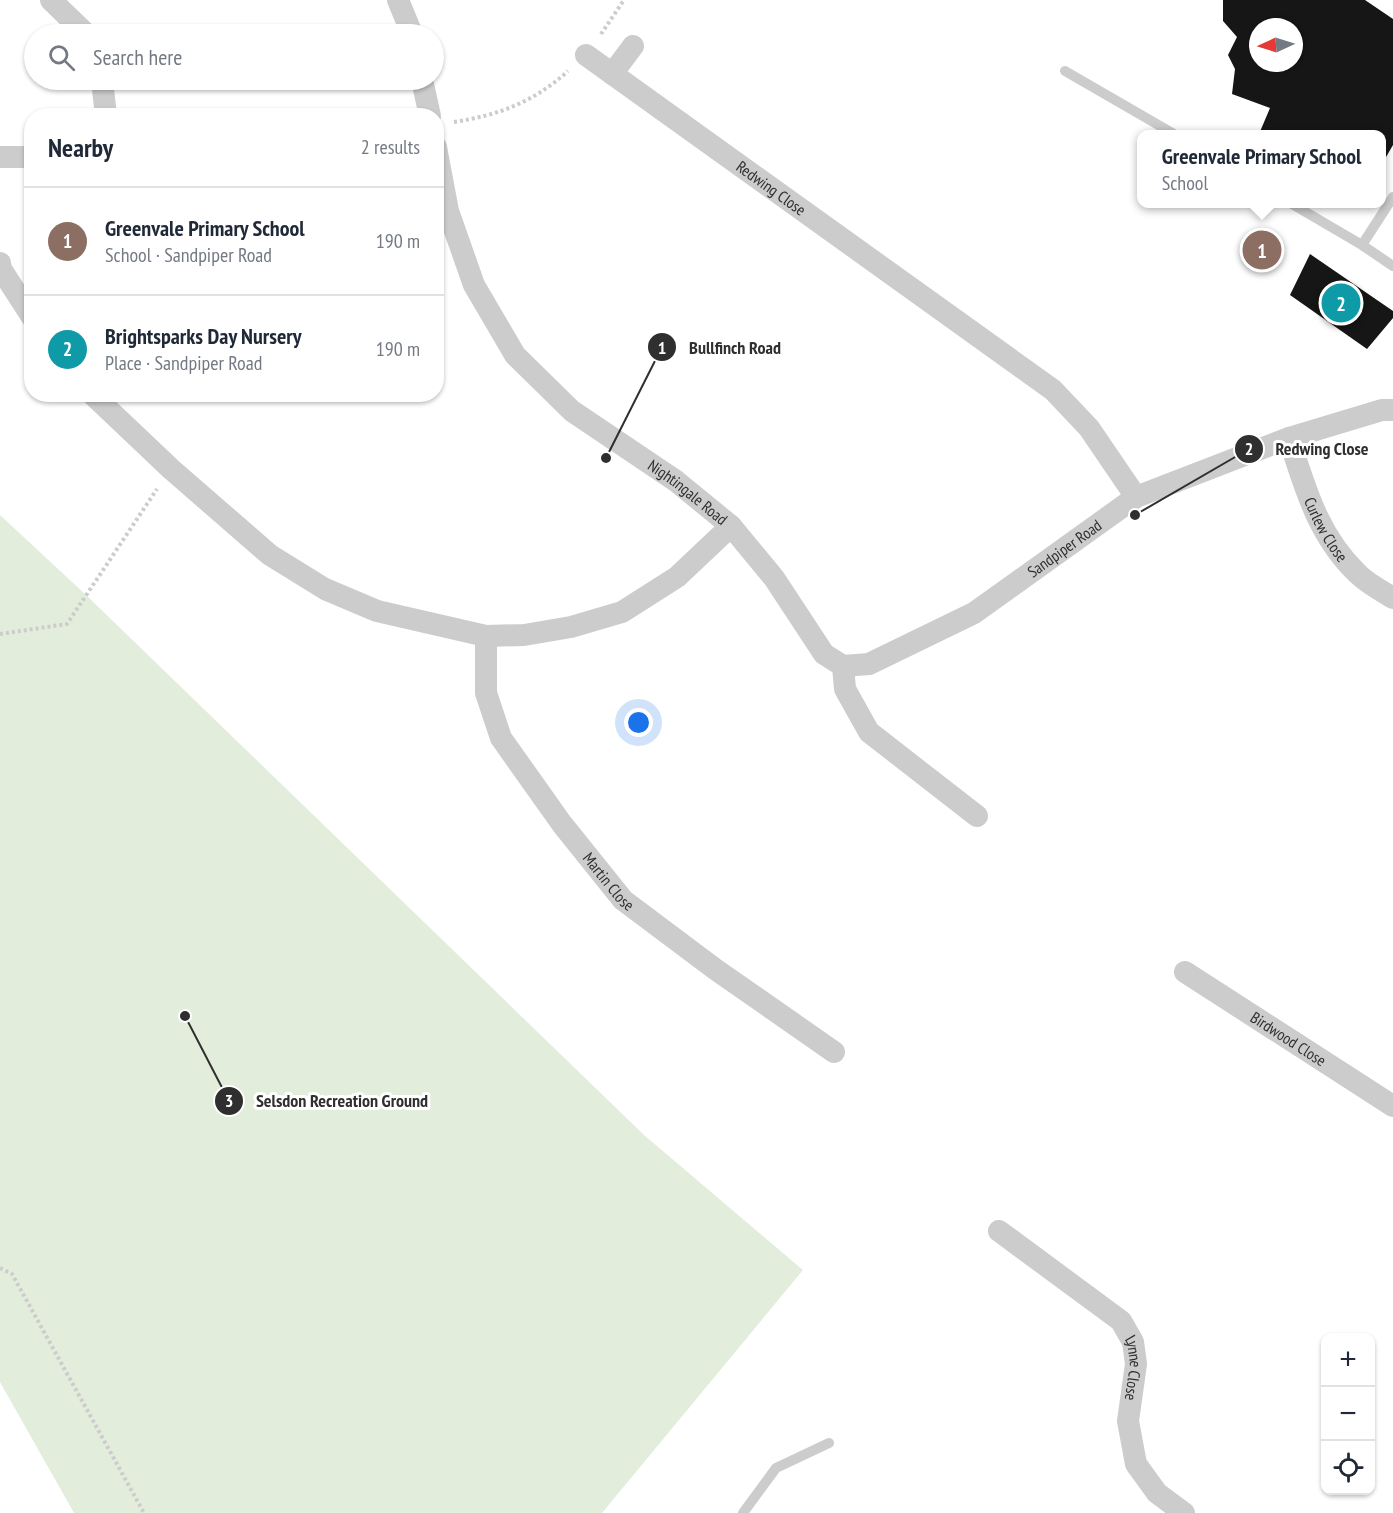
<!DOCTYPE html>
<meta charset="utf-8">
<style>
:root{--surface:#fff;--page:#f6f6f7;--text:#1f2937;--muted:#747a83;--line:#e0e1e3;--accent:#7c3aed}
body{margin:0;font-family:"PT Sans Narrow",sans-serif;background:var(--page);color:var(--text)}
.controls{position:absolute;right:18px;bottom:18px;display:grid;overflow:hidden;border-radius:12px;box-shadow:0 2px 4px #0004}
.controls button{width:54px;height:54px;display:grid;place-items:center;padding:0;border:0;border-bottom:2px solid var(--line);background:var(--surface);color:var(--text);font:30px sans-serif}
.compass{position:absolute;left:1249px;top:18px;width:54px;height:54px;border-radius:50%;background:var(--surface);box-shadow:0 2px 4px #0004;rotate:266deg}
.you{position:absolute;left:639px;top:723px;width:21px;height:21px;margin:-15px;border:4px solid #fff;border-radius:50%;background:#1a73e8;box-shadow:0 0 0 9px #1a73e833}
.badge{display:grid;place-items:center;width:39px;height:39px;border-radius:50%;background:var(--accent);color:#fff;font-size:20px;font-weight:700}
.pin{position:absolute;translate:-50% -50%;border:3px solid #fff;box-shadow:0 2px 6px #0006}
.popup{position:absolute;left:1137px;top:130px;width:249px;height:78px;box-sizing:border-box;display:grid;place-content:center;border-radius:12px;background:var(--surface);filter:drop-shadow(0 2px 4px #0005);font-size:20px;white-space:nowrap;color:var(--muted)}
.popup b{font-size:22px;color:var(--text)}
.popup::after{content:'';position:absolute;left:50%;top:100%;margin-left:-12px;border:12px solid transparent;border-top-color:var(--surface)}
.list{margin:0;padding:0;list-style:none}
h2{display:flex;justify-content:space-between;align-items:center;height:78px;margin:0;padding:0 24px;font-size:26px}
h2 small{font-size:20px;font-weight:400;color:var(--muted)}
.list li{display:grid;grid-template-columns:39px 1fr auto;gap:18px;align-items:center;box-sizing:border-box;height:108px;padding:0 24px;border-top:2px solid var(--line)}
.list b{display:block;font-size:22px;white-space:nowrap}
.list p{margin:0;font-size:20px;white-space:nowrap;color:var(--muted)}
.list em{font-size:20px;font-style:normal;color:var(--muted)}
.icon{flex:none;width:33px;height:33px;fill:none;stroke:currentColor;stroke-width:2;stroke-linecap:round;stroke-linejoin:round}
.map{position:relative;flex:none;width:1393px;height:1513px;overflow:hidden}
.search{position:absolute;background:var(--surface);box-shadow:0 2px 4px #0004;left:24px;top:24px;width:420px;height:66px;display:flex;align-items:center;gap:15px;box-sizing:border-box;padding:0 21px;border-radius:33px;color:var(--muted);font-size:22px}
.panel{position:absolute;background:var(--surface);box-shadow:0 2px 4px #0004;left:24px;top:108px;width:420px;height:294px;border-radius:24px}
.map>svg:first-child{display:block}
</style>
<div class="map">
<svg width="1393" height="1513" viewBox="0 0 1393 1513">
<rect width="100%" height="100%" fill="#fff"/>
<!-- green -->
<path fill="#e3eddc" d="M0,515L86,595L644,1135L803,1270L602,1513H74L0,1382Z"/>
<!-- building -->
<path fill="#161616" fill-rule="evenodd" d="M1223,0H1365L1393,19V145L1382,164V134H1259L1270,108L1232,94L1235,69L1228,55L1237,37L1223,21ZM1258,27H1294V63H1258Z
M1310,254L1393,311V318L1367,349L1290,295Z"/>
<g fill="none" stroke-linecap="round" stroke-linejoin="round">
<!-- path -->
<path stroke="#ccc" stroke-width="4" stroke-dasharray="3 3" stroke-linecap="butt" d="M601,34L624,0
M454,122C499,115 534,102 568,71
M0,634L67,624L157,489
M0,1268L12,1274L144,1513"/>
<!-- lane -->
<path stroke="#ccc" stroke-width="10" d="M1065,71L1174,134
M1292,204L1362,245L1393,266
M1362,245L1393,197
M743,1513L776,1468L829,1443"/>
<!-- street -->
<g stroke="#ccc" stroke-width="22">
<path d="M51,0L86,34"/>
<path d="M398,0L412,34"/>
<path id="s1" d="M586,55L1053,390L1089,428L1136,497"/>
<path d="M612,74L633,46"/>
<path d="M102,80L106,116"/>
<path d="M422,80L430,116"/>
<path id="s2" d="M436,147L448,211L474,285L515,355L572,411L676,481L731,526L774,578L824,654L843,666"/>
<path d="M0,157H32"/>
<path d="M0,263L1,269L32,317"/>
<path d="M92,394L171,469L270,555L325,589L377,611L486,636L524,635L571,627L622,612L677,577L731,526"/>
<path id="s3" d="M1289,438C1305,488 1318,536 1358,574C1368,584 1382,591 1393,598"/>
<path id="s4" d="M486,636V693L501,738L562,824L623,900L715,969L834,1052"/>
<path id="s5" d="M843,666L869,664L974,613L1136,497L1289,438L1382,410H1393"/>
<path d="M843,666L845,689L869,732L977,816"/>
<path id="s6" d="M1185,972L1393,1106"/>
<path id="s7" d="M999,1231L1121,1321L1133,1342L1136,1364L1128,1421L1136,1464L1157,1493L1184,1513"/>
</g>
</g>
<g text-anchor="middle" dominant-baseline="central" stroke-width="6" stroke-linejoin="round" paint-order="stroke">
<!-- street labels -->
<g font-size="16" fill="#2f2f2f" stroke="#fff">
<text stroke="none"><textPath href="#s1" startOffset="228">Redwing Close</textPath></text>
<text stroke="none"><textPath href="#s2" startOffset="446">Nightingale Road</textPath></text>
<text stroke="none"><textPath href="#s3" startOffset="99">Curlew Close</textPath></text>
<text stroke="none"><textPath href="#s5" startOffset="254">Sandpiper Road</textPath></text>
<text stroke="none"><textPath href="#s4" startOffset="284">Martin Close</textPath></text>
<text stroke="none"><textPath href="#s6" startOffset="123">Birdwood Close</textPath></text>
<text stroke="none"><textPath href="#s7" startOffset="202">Lynne Close</textPath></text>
</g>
</g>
<!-- callouts -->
<path fill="none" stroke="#2f2f2f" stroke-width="2" d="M606 458L662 347M1135 515L1249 449M185 1016L229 1101"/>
<g fill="#2f2f2f" stroke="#fff" stroke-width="2">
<circle cx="606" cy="458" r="6"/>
<circle cx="1135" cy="515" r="6"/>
<circle cx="185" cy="1016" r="6"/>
<circle cx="662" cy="347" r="15"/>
<circle cx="1249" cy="449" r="15"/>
<circle cx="229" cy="1101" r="15"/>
</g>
<g font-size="18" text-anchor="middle" font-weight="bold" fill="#fff">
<text x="662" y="354">1</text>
<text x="1249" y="455">2</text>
<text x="229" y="1107">3</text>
</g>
<g font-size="18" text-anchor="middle" font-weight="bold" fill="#2f2f2f" stroke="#fff" stroke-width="6" stroke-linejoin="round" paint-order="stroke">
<text x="735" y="354">Bullfinch Road</text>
<text x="1322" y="455">Redwing Close</text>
<text x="342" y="1107">Selsdon Recreation Ground</text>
</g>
</svg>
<div class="controls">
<button>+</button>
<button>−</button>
<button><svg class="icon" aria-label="locate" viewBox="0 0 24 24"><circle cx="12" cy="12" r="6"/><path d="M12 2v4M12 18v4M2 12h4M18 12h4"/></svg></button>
</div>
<svg class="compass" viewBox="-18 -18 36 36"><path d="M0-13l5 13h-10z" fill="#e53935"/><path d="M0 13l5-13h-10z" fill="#747a83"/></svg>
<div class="you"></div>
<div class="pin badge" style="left:1262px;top:250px;background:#8d6e63">1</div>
<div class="popup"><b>Greenvale Primary School</b>School</div>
<div class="pin badge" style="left:1341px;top:303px;background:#0f9aa8">2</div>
<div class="search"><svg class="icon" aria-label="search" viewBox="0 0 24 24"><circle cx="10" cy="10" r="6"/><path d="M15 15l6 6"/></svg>Search here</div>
<section class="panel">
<h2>Nearby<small>2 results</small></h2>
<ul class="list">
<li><span class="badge" style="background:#8d6e63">1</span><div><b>Greenvale Primary School</b><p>School · Sandpiper Road</p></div><em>190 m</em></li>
<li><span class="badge" style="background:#0f9aa8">2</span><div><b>Brightsparks Day Nursery</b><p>Place · Sandpiper Road</p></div><em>190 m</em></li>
</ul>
</section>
</div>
